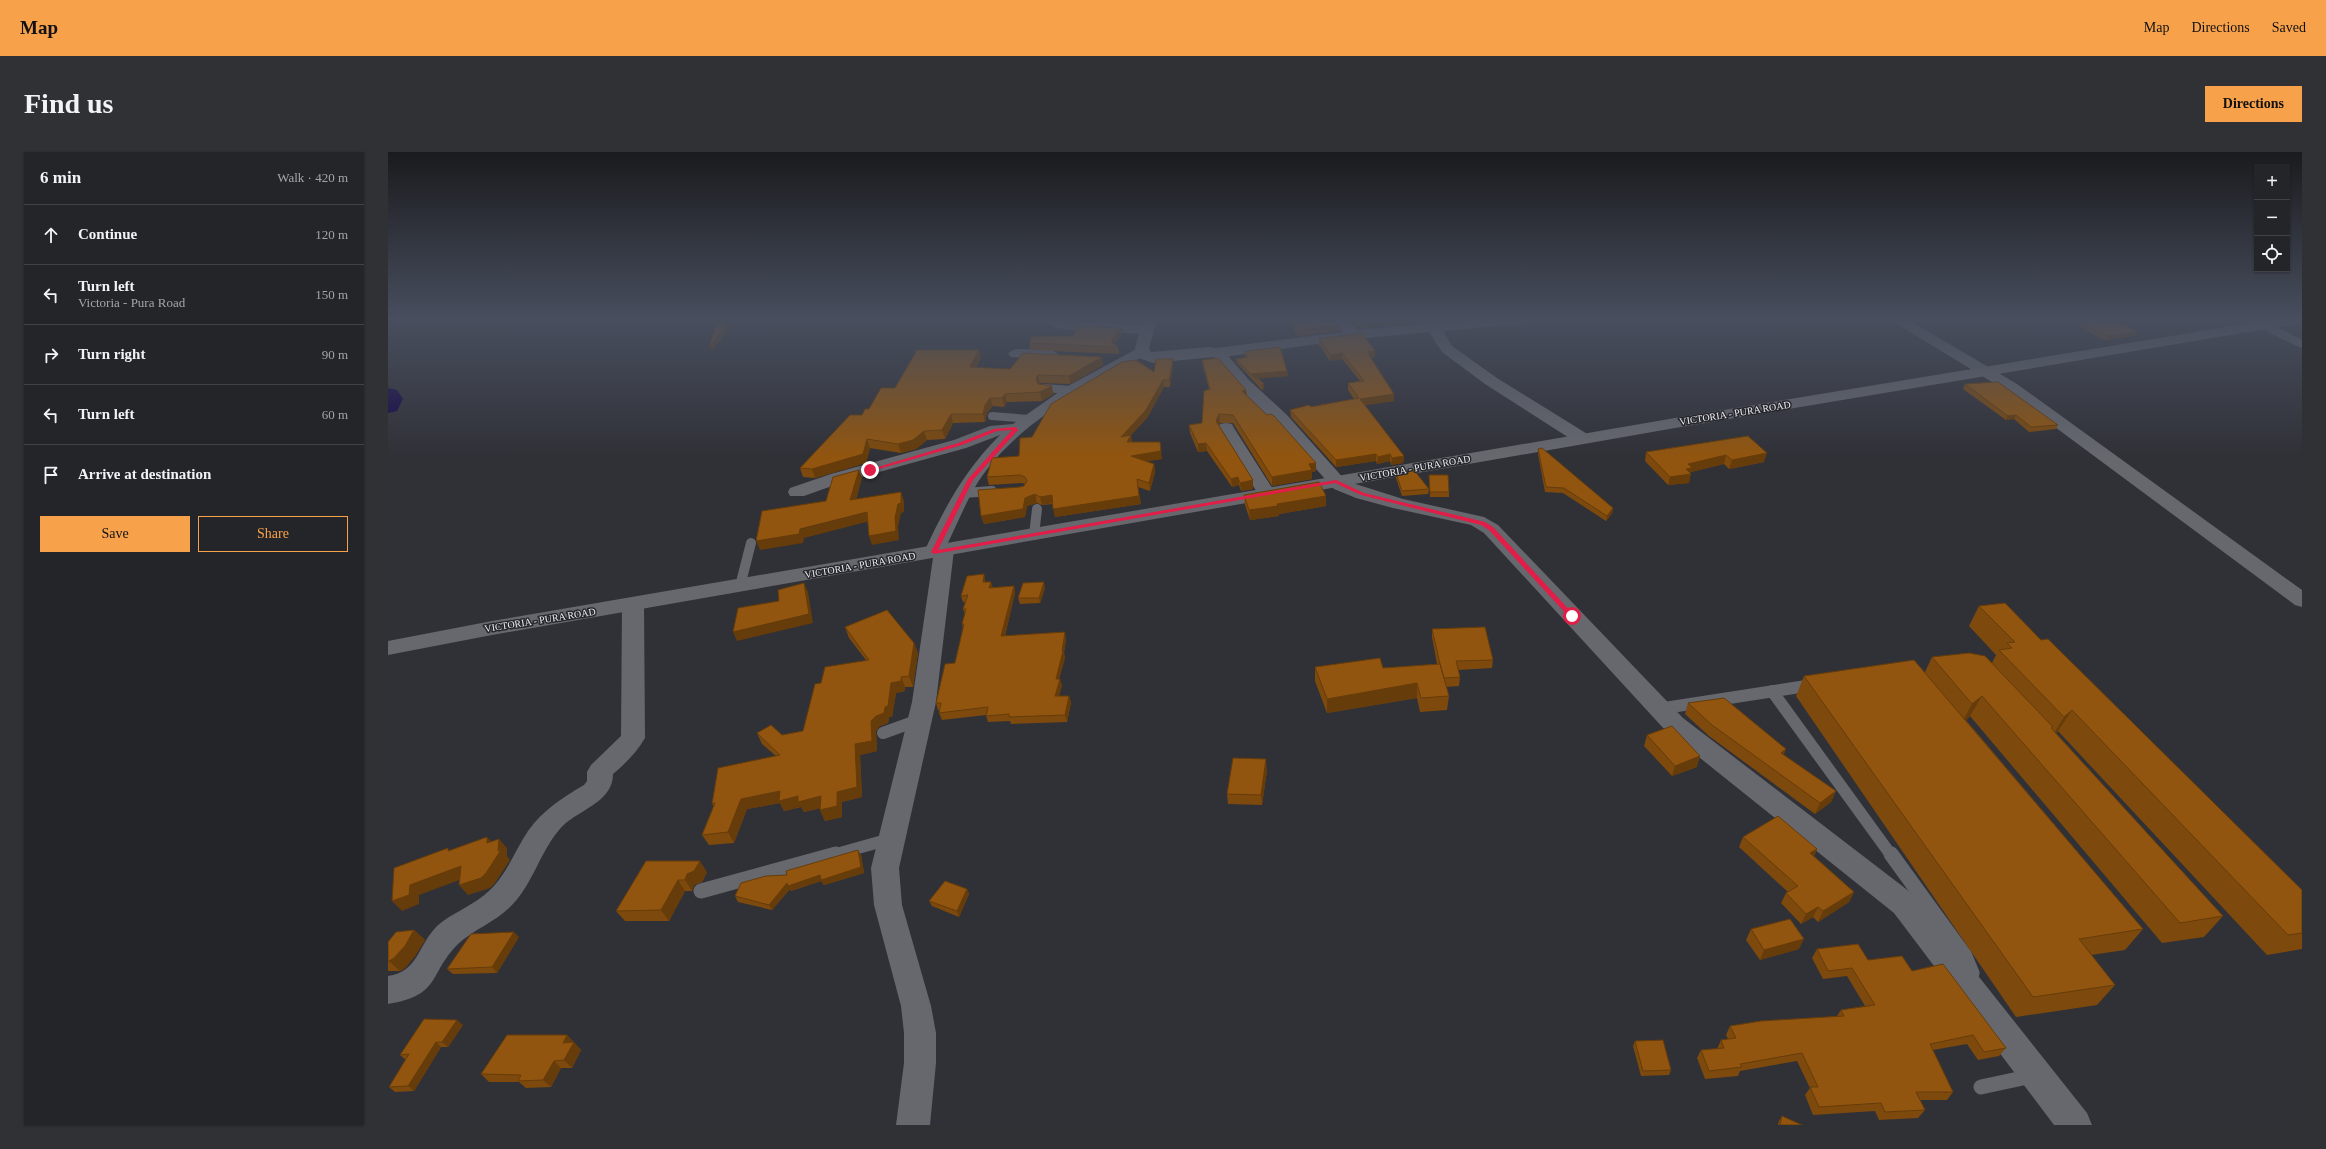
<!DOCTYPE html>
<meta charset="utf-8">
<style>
:root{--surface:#242529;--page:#303135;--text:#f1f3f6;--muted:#a3a5a8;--line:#414246;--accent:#f8a14b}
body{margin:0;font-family:Georgia,serif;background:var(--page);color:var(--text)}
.controls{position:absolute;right:12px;top:12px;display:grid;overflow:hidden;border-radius:0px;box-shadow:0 1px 3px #0004}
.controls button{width:36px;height:36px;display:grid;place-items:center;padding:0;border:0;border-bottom:1px solid var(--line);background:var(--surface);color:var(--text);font:20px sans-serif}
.stop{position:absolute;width:12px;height:12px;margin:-9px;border:3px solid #e11d48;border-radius:50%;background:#fff}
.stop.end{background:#e11d48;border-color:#fff;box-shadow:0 1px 4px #0008}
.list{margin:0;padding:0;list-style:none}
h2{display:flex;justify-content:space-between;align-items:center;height:52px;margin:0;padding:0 16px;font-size:17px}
h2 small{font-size:13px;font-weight:400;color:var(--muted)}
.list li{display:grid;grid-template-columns:26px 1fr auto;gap:12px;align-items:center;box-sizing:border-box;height:60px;padding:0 16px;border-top:1px solid var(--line)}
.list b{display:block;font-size:15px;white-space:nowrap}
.list p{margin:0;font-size:13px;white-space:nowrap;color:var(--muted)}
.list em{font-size:13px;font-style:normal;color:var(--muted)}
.actions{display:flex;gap:8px;padding:12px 16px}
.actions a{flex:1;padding:9px 0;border:1px solid var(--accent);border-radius:0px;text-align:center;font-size:14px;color:var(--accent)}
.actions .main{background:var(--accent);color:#111}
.icon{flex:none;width:22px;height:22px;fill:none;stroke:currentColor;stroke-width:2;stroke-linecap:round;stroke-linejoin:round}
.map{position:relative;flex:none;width:1914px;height:973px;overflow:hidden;border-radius:0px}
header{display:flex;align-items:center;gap:24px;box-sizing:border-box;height:56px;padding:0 20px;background:var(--accent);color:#111}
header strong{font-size:19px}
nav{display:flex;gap:22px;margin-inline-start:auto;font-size:14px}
.intro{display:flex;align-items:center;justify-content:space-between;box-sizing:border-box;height:96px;padding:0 24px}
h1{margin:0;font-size:28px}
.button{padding:10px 18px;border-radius:0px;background:var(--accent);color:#111;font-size:14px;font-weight:700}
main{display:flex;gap:24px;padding:0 24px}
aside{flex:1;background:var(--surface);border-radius:0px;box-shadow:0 1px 3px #0004}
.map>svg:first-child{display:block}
</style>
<header>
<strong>Map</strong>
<nav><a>Map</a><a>Directions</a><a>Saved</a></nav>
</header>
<div class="intro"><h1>Find us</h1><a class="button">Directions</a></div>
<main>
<aside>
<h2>6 min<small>Walk · 420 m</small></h2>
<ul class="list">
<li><svg class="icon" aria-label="ahead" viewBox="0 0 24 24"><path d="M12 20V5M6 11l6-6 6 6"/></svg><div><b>Continue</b></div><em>120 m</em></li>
<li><svg class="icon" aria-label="left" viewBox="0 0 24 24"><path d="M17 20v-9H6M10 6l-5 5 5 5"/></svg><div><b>Turn left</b><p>Victoria - Pura Road</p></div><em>150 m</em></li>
<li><svg class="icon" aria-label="right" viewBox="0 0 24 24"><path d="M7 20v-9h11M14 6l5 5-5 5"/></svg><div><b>Turn right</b></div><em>90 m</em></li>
<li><svg class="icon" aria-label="left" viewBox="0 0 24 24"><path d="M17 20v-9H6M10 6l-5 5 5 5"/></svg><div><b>Turn left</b></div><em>60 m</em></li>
<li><svg class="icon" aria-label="arrive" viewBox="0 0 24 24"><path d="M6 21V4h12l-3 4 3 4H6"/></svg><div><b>Arrive at destination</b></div></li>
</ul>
<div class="actions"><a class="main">Save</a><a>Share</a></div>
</aside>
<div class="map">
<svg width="1914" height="973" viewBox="0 0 1914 973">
<rect width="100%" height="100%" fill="#303137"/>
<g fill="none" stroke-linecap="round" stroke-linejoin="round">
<!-- river -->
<path fill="#100646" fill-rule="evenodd" d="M0,236L9,238L15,247L9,259L0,261Z"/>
<!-- service-far3 -->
<path stroke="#66686e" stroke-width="8" d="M1877,174L1914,192
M655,236L684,238
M604,264L642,267"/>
<!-- service-far2 -->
<path stroke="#66686e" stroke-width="10" d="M575,341L604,339
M646,383L649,357
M352,434L363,391"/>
<!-- service-far1 -->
<path stroke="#66686e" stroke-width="12" d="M1384,539L1503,703
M1270,557L1425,533
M495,581L531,568
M445,703L502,687"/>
<!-- service -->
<path stroke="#66686e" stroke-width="15" d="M1503,702L1577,804L1584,821L1580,825
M313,739L448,702
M1593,935L1644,924"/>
<!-- minor -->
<path fill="#66686e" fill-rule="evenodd" d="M656,167L758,174L765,178L758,182L680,178L668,176Z
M943,167H958L970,178L1089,167H1147L1140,171L1055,179L1064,194L1109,226L1201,283L1204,287L1201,291H1189L1097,232L1054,200L1041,180L966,187L828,206L820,201L828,196L955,180Z
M1501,167H1519L1629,232L1914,438V455L1907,453L1617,238Z
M1853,167H1872L1881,174L1874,178Z
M754,194L759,196L762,199L759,202C699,236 629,270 590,330C578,350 569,372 559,393L566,398L548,550L511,716L514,753L543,854L548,881V911L542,973H508L516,911V881L513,854L486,753L483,716L524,550L545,406L539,404L536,400C557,355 576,319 612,283L578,296L455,330L416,344H402L400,340L402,336L443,322L566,288L602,274L625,272L678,235Z
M628,197L664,198L672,203L664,208L623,205L620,202L623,199Z
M838,271L844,272L846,276L888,342L886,346H872L870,342L830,276L832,272Z
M245,446L252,448L256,453L257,586C249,600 237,612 225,622C225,652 187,658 171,678C151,702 144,734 122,755C107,770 85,778 70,792C40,822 54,843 0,852V824C30,820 30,793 49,774C65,760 87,753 102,738C119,722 127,698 140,679C155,658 174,646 196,633L199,629V620L203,613L233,584L234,453L238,448Z"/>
<!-- tertiary -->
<path fill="#66686e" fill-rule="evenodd" d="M755,167H769L761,196L763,200L822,195L836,199L860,227L899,263L958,329L1015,347L1096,365L1110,373L1295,566L1526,743L1699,961L1704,973H1666L1506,761L1277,578L1096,381L1083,373L1005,356L968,346L946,337L887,271L848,233L826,205L765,211L751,206L747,196Z"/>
<!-- secondary -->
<path fill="#66686e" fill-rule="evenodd" d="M1886,167H1914V171L1287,276L104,483L0,503V489L104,469L1287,266Z"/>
</g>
<!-- wall -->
<path fill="#7d490d" d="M628,167H655L656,169L628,170Z
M699,167H754L752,172L699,168Z
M836,167H843L842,178Z
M898,167H947L952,173V179L909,184Z
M960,167H1069L971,176Z
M1680,167H1725L1746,184L1718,188L1710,185Z
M733,176L734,182L726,193L730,195L731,202L642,198L641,191Z
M931,187L987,205L983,206L1006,249L977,253L1016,304L1015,311L1003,313L1002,309L989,312L988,309L948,315L903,265L902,258L966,247L960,238V231L972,229L954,207L942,209L931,193Z
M857,200L900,224L869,226L876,232V237L874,238L849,211L848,207L858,206L857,204Z
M593,206L588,216L622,217L715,213L682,232L652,231V232L664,234L665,242L654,249L619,250L616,255L605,254L599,261L597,270L565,271L557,287L539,288L528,297L513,301L482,296L478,311L427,326L415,325L412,316L474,263L507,236Z
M785,207V214L782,235H776L759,266L743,283L744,290L774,307L759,309L766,312L767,320L762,339L750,335L753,352L667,365L665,352L654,353L649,351L639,354L637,365L596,372L593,364L632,335L636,334L637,332L634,331L601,333L599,325L631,304L644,285L766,220Z
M814,208L858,238L859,243L928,319L924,320V327L884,334L845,271H832L831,273L865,328V337L853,339L851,333L844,335L819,299L810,300L802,281L801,273L814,271L821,237L815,215Z
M1577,232L1670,273L1668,277L1641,280L1626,267L1618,268L1575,237Z
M1360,284L1376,310L1341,317L1336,312L1303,320L1301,331L1280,333L1257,309L1258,300Z
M1150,297L1225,356L1224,361L1218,369L1175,341L1157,340L1150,302Z
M1008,321L1041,337L1040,342L1014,344L1008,326Z
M1041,323L1061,340V345H1042Z
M856,343L938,354L891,362V364L862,368L857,353Z
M596,422L597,430H603L604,436L626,434L627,441L617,484L678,487L676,501L677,506L671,527L674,533L671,544H681L683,551L679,570L623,572L622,569L600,570L598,564V563L554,568L551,561L552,558H550L548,551L567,511L575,476L574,472L577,462L575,457L577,450H575L573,444Z
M657,436L652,451L632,452L630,446Z
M1591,454L1653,488L1914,738V797L1879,803L1670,579L1668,581L1835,764L1816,785L1774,791L1582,564L1578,568L1755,777L1737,798L1703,803L1727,833L1709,853L1628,865L1408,544L1416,524L1537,520L1544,505L1604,511L1608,503L1581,474Z
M457,475L526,491L530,501L525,535H517V539L508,541L504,565H501L500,571L492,574L488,579L489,599L472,603L474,645L454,650V665L437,669L432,658V656L416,660L413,655L396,659L392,651L359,657L346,691L321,693L314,683L326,654L324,652L388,604L374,592L369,581L394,583L415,579L433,531L478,508L461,486Z
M1044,477L1105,508L1104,516L1070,518L1072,525L1071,534L1058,535L1061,544L1059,558L1032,560L1029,546L939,561L927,529V515L995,516L1049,512L1044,485Z
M1300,551L1396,603L1448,639L1443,650L1427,662L1321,584L1297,562Z
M1259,583L1309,615L1284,624L1256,594Z
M879,618L874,653L840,652L839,642Z
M1355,685L1429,697L1426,704L1466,740L1461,750L1430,770L1425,765L1413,772L1393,751L1398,741L1400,740L1351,695Z
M473,703L476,721L436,733L433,729L403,739L402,737L384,758L350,750L347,744L399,723Z
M258,709L319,720L314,730L306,733L304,739H297L281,769H237L228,759Z
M579,737L581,742L571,765L544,754L541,749Z
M1363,777L1411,797L1372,808L1358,788Z
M26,778L37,788L27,804L17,816L12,819H0V790Z
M131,785L109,821L65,822L59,817Z
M1429,797L1524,819L1618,896L1611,904L1590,908L1579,892L1545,898L1565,940L1559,948H1532L1537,958L1530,966L1491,968L1487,959L1425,963L1417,943L1422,936L1409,909L1352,919L1350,924L1317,927L1309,906L1313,898L1329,897L1333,888L1340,887L1338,883L1342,874L1449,864L1453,858L1477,854L1459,824L1435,827L1424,806Z
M75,873L60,895H53L26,939L7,940L1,935L18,908L12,903Z
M179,883L193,898L184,916H173L163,935L138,936L131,930H101L93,922Z
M1247,889L1283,918L1281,923L1253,924L1245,894Z
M1394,964L1414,973H1390L1391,969Z"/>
<!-- shaded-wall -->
<path fill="#663c0a" d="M343,167H349L324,199L322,194Z
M1002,167H1069L971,176V170Z
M952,173V179L909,184V178Z
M733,176L734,182L725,195L723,190Z
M1749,180L1746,184L1718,188L1720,184Z
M591,198L593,206L584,224L582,215Z
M987,199V205L979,206V200Z
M954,201V207L942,209V203Z
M714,205L715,213L682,232L681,224Z
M785,207V214L782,235L781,228Z
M899,219L900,224L867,227L864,222Z
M650,223L652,231L650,235L648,227Z
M775,228L776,235L759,266L743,283L744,291L739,290L733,285Z
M876,232V237L874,238V233Z
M664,234L665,242L654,249L652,240Z
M858,238L859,246L854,239Z
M617,242L619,250L616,255L614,246Z
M1006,242V249L972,254V247Z
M602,246L605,254L599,261L597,270L595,262L597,253Z
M563,262L565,271L557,287L554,278Z
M831,262L832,271L829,277L828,269Z
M1628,263L1626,267L1618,268L1620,264Z
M536,279L539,288L528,297L513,301L510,292Z
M479,287L482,296L478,311L427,326L424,317Z
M772,290L774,307L744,312L743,304Z
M818,291L819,299L810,300V292Z
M1379,301L1376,310L1341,317L1344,308Z
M988,302V309L948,315V308Z
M1002,302V309L989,312L990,305Z
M1338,303L1336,312L1303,320L1301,331L1280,333L1282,325L1300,312Z
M1016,304L1015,311L1003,313L1004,306Z
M928,311V319L924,320V327L884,334V325L921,312Z
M766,312L767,320L762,339L761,331Z
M471,318L474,326L466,357L462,348Z
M850,325L851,333L844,335L843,327Z
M865,328V337L853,339L852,331Z
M513,340L516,349V360L513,361L510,375L511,388L484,393L481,384L507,366Z
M647,342L649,351L639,354L637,365L596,372L593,364Z
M664,343L665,351L654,353L652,345Z
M751,344L753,352L667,365L665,357Z
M938,344V354L891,362V364L862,368L861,358L889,352Z
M1225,356L1224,361L1218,369L1219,364Z
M479,360L482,369L416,386L415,391L372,398L368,389Z
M596,422L597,429V437L595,430Z
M603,430L605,436H601Z
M656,430L657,436L652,451L651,446Z
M416,431L420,440L425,471L349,489L345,480L421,462Z
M626,434L627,441L615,491L613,484Z
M677,480L678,487L676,501L677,506L669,534L668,527L674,499Z
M526,491L530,501L525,535L521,524Z
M513,525L517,535V539L508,541L504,565H501L500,571L492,574L488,579L489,599L472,603L474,645L454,650V665L437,669L432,658L449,640L467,592L483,569L488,564L503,531Z
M672,527L674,533L669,551L667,544Z
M1029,531V546L939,561V547Z
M681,544L683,551L679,570L677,563Z
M1594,544L1582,564L1573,572L1584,552Z
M1684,558L1670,579L1663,586L1676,565Z
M1398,597L1394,608L1393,601Z
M1312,604L1309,615L1284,624L1287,614Z
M878,607L879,618L874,653L873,643Z
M392,639L410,644H433L438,655L416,660L413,655L396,659L392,651L359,657L346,691L340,680L353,647Z
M1448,639L1443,650L1427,662L1432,651Z
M99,685L108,695L99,691Z
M111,687L119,696V704L122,708L107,731L102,736L80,743L71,733L110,699Z
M1429,697L1424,707L1422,701Z
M470,698L473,703L476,721L436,733L433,729L403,739L402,737L384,758L381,753L399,731Z
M312,709L319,720L314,730L306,733L304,739L297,728L299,722Z
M73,714L82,724L31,743V752L14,759L4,749L22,733Z
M290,728L297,739L281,769L273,758Z
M579,737L581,742L571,765L569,759Z
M1466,740L1461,750L1430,770L1435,759Z
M1430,755L1425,765L1413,772L1418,762Z
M26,778L37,788L27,804L17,816L12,819L1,809Z
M126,780L131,785L109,821L104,815Z
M1416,787L1411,797L1372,808L1376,798Z
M69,868L75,873L60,895L54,890Z
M179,883L193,898L184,916L176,908L175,891Z
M48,890L53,895L26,939L20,934Z
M166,909L173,916L163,935L155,928Z"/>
<!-- building -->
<path fill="#91550f" stroke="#663c0a" d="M329,167H343L322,194Z
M838,167H842V173Z
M902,167H947L952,173L909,178Z
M967,167H1002L971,170Z
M1689,167H1724L1749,180L1720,184L1712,181Z
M691,174L733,176L723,190L730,195L641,191L645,184H684Z
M974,181L987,199L979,200L1006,242L972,247L1016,304L1004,306L1002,302L990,305L988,302L948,308L902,258L921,253L923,255L971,246L960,231L976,229L954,201L942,203L931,187Z
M892,195L899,219L864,222L876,232L874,233L848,207L860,205L857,200L860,199Z
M529,198H591L582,215L622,217L635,201L714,205L681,224L650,223L648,227L650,232L664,234L652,240L617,242L614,246H602L597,253L595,262H563L554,278L536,279L525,288L510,292L479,287L475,302L424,317L412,316L462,263H474L477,257H481L493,236H507Z
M830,206L858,238L854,239L879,263L883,262L886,264L928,311L921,312L924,318L884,325L845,263L831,262L828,269L865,328L852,331L850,325L843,327L818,291L810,292L801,273L814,271L816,239L822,237L814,208Z
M768,207H785L781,228H775L758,258L733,285L743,283L739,290H772L773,299L743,304L766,312L761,331L749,327L751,344L665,357L664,343L652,345L647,342L637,346L635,357L593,364L590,338L632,335L636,334L639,329L637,325L632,323L599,325L604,306L631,304L632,286L644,285L663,252L734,210L748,208L766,220Z
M1610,230L1670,273L1643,275L1628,263L1620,264L1577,232Z
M1360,284L1379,301L1344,308L1338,303L1300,312L1304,316L1298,317L1303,322L1282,325L1258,300Z
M1154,296L1225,356L1219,364L1176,336L1158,335L1150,297Z
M471,318L462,348L513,340V351L510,352L507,366L508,379L481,384L479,360L412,377L411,382L368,389L374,359L438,349L445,325Z
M1026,318L1041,337L1014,339L1008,321Z
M1041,323H1060L1061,340H1042Z
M931,330L938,344L889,352L890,354L861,358L856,343Z
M596,422L595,430H603L601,436L626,434L613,484L677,480L674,499H675L668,527H672L667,544H681L677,563L621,565V562L598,564L600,555L551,561L553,551H548L557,512L567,511L576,472H574L578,457H575L580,443L573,444L579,424Z
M656,430L651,446H630L635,431Z
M416,431L421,462L345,480L350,456L391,449L390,438Z
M1617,451L1653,488L1660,487L1914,738V781L1900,783L1684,558L1676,565L1611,498L1624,496L1619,491L1627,490L1591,454Z
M499,458L526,491L521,524L513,525V529L503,531L500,554L497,555L496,561L488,564L483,569L484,589L467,592L469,635L449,640V654L432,658L433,644L410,650V644L391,649L392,639L353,647L340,680L314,683L327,651L324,652L330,616L392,603L369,581L383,573L394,583L415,579L427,532L433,531L437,515L481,508L457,475Z
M1097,475L1105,508L1068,509L1072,525L1056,526L1053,516L1044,477Z
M1581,501L1597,504L1665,575L1663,576L1835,764L1792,771L1594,544L1584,552L1544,505Z
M992,506L995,516L1052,512L1061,544L1033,546L1029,531L939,547L927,515Z
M1526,508L1755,777L1691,787L1727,833L1645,845L1416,524Z
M1336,546L1398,597L1393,601L1448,639L1432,651L1324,573L1300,551Z
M1284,574L1312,604L1287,614L1259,583Z
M845,606L878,607L873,643L839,642Z
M1390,664L1429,697L1422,701L1466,740L1435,759L1430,755L1418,762L1398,741L1410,734L1355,685Z
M99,685V691L111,687L110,699L113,698L98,721L93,726L71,733L73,714L22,733L21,743L4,749L6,716L60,696V699Z
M470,698L473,715L433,728L432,723L400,734L399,731L381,753L347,744L353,731L378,724L399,723L398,719Z
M258,709H312L306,719L299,722L297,728H290L273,758L228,759Z
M557,729L579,737L569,759L541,749Z
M1402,767L1416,787L1376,798L1363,777Z
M26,778L17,794L6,806L1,809H0V790L8,780Z
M126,780L104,815L59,817L83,782Z
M1470,792L1480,808L1514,804L1524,819L1555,812L1618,896L1596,900L1585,883L1542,892L1565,940H1528L1537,958L1497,960L1493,951L1431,955L1422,935H1430L1414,901L1352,912L1354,915L1321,919L1313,898L1336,896L1333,888L1348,886L1342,874L1373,869L1456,864L1453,858L1487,853L1464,816L1440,819L1429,797Z
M36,867L69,868L54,890H48L20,934L1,935L21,902L12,903Z
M119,883H179L175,891L186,890L176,908L166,909L155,928L130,929L133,923L93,922Z
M1275,888L1283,918L1255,919L1247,889Z
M1394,964L1414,973H1392Z"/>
<!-- sky -->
<linearGradient id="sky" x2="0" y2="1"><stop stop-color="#1a1b1e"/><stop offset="0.55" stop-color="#484e5e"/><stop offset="1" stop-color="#484e5e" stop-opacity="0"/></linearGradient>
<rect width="1914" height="304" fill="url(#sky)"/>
<!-- route -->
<path fill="#e11d48" d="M628,275L630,278L585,328L550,398L948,328L976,341L1097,370L1105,375L1187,464L1182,466L1101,378L1093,373L973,343L947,331L546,402L543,400L580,327L624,278L609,279L574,293L484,319L480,318L570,291L606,277Z"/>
<g text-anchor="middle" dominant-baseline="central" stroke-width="3" stroke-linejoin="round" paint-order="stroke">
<!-- street labels -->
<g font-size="10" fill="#efeff3" stroke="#26272d">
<text transform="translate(1347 261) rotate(-9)">VICTORIA - PURA ROAD</text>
<text transform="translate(1027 316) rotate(-10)">VICTORIA - PURA ROAD</text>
<text transform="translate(472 413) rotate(-10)">VICTORIA - PURA ROAD</text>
<text transform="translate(152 468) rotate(-9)">VICTORIA - PURA ROAD</text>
</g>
</g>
</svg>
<div class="controls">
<button>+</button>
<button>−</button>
<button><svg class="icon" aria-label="locate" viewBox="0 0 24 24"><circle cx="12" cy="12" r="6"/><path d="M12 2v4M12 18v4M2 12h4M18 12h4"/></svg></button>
</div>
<div class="stop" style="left:1184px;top:464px"></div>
<div class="stop end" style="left:482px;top:318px"></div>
</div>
</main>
